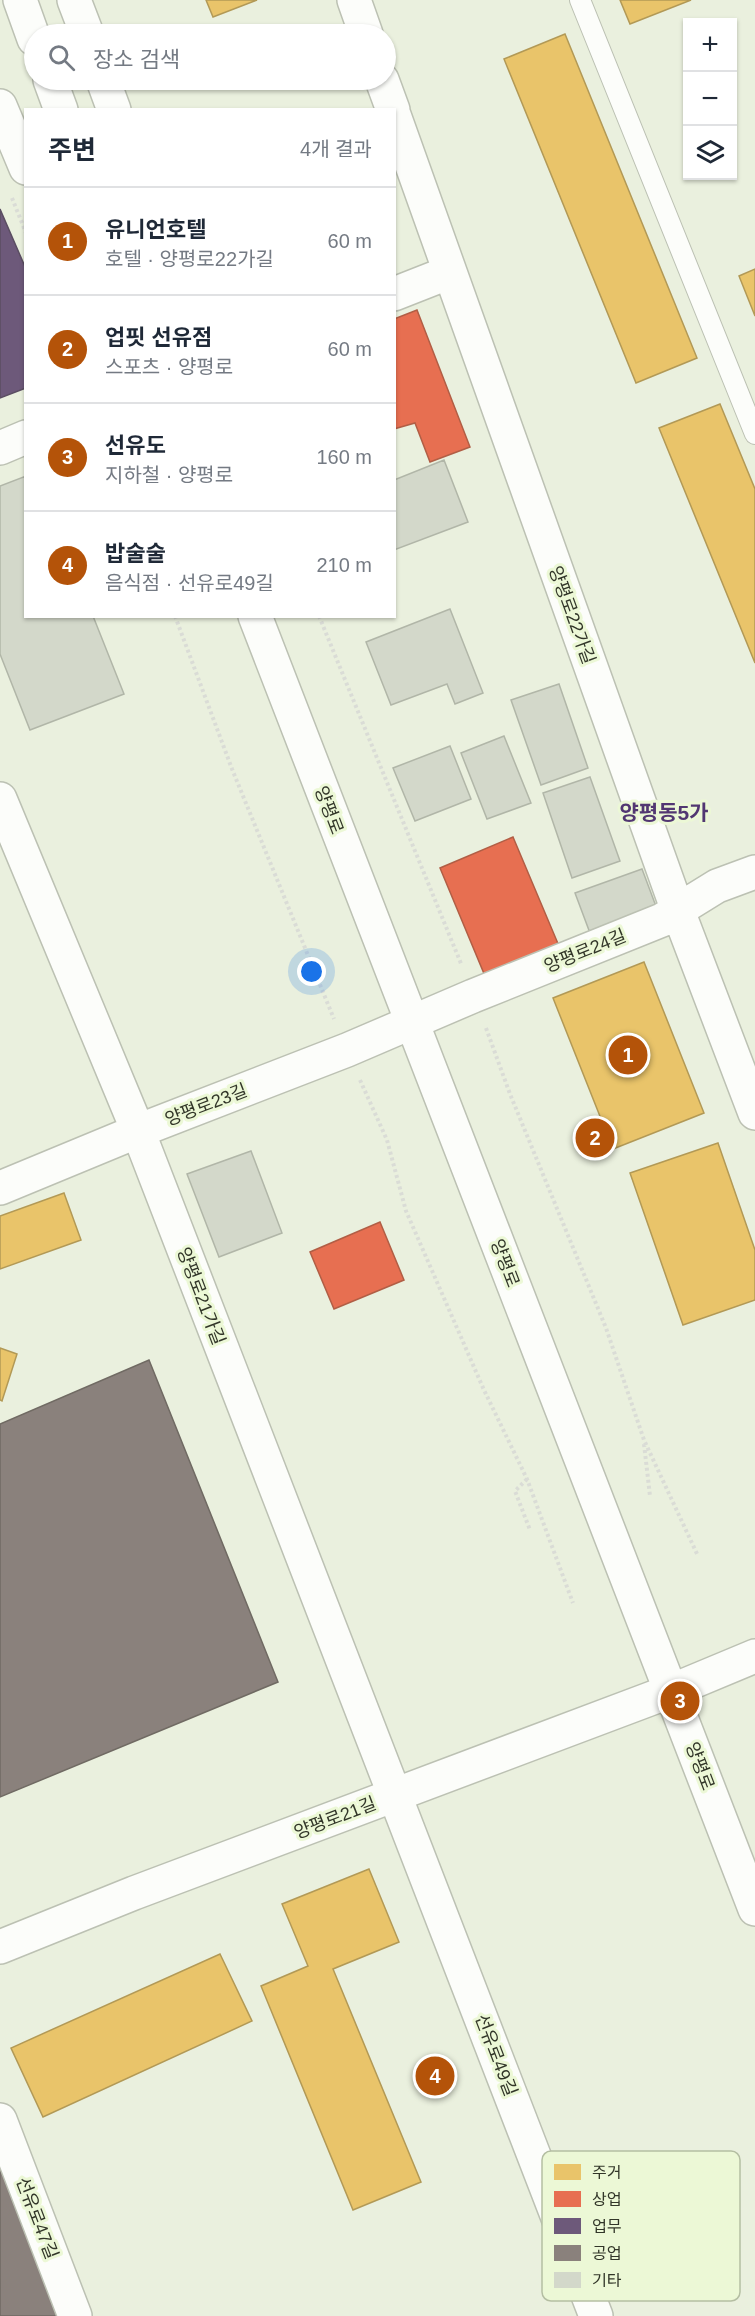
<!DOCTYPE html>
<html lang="ko">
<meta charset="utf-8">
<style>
:root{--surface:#fff;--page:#f6f6f7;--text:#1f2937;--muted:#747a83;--line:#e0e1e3;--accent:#b45309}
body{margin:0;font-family:Helvetica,"Noto Sans KR",sans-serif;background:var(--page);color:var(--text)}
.controls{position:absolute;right:18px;top:18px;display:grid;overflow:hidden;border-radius:0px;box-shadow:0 2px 4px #0004}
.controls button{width:54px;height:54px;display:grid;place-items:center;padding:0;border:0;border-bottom:2px solid var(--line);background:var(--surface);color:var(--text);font:30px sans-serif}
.you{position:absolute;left:312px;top:972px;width:21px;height:21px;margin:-15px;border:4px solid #fff;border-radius:50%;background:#1a73e8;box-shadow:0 0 0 9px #1a73e833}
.badge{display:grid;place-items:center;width:39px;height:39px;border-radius:50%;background:var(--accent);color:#fff;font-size:20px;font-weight:700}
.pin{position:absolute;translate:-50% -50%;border:3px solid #fff;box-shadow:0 2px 6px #0006}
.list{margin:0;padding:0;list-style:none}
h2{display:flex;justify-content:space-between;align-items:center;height:78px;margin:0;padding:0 24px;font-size:26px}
h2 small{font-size:20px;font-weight:400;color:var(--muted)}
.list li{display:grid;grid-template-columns:39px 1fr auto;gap:18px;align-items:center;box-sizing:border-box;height:108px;padding:0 24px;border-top:2px solid var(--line)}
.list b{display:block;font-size:22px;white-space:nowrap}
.list p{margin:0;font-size:20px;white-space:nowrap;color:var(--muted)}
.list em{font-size:20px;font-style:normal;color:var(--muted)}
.icon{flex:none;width:33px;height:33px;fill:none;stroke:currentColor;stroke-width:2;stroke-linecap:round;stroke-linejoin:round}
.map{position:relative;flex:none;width:755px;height:2316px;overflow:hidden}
.search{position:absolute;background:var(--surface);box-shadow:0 2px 4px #0004;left:24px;top:24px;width:372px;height:66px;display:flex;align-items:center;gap:15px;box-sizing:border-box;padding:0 21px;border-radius:33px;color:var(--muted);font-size:22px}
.panel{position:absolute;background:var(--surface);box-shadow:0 2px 4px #0004;left:24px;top:108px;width:372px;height:510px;border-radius:0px}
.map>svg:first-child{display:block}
</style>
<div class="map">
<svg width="755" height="2316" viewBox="0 0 755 2316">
<rect width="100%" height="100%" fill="#eaf0de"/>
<!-- homes -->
<path fill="#e9c46a" stroke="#b29956" stroke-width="1.5" d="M206,0H257L213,17Z
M620,0H691L630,24Z
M565,34L697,358L636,383L504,59Z
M755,269V316L739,276Z
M720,404L755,489V663L659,428Z
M644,962L704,1113L613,1149L553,998Z
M718,1143L755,1250V1300L683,1325L630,1173Z
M64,1193L81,1240L0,1269V1216Z
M0,1348L17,1354L2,1401L0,1400Z
M369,1869L399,1942L333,1969L421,2182L353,2210L261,1986L308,1966L282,1904Z
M220,1954L252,2021L43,2117L11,2048Z"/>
<!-- shops -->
<path fill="#e76f51" stroke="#b15e45" stroke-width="1.5" d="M417,310L470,447L430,462L415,423L394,429V319Z
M513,837L559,946L485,976L440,868Z
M380,1222L404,1280L334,1309L310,1252Z"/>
<!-- offices -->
<path fill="#6d597a" stroke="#5b4e62" stroke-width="1.5" d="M0,209L26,269V388L0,398Z"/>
<!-- industry -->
<path fill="#8a817c" stroke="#706a63" stroke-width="1.5" d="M149,1360L278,1682L0,1797V1424Z
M0,2141L68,2316H0Z"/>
<!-- building -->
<path fill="#d3d8ca" stroke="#b1b6a8" stroke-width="1.5" d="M444,460L468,522L394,550V480Z
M26,476V616H93L124,694L30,730L0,654V486Z
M450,609L483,693L455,704L447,684L391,705L366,642Z
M559,684L588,768L541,785L511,700Z
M504,736L531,803L487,819L461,753Z
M450,746L471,799L415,821L393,768Z
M590,777L620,861L572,878L543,793Z
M642,869L657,909L590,933L575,893Z
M251,1151L282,1233L219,1257L187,1174Z"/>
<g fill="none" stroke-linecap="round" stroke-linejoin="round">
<defs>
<path id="lane" d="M580,0L755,434"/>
<path id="street" d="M74,0L87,34
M354,0L366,34
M103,80L114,110
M382,80L393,110
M0,106L26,168
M394,115L678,911L755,1113
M394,294L450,272
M0,448L26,437
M0,799L138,1131L596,2316
M0,1188L138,1131L347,1050L473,996L662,920L717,886L755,872
M0,2120L75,2316"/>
<path id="secondary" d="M20,0L34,39
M50,80L61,110
M255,616L755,1909
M0,1947L134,1893L671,1691L755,1656"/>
</defs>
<!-- lane casing -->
<use href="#lane" stroke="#bcc1b3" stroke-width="22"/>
<!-- street casing -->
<use href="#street" stroke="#bcc1b3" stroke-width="36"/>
<!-- secondary casing -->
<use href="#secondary" stroke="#bcc1b3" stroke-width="36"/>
<!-- path -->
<path stroke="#dadcd6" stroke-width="4" stroke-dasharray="3 3" stroke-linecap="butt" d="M12,198L26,233
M175,616L232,769L334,1019
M319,616L462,966
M486,1028L510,1094L606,1328L644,1440L698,1556
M360,1080L387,1140L406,1211L484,1390L527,1479L573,1603
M644,1444L650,1496
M527,1479L515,1491L530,1530"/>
<!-- lane -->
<use href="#lane" stroke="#fcfdfa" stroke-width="20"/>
<!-- street -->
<use href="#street" stroke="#fcfdfa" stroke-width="33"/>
<!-- secondary -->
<use href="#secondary" stroke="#fcfdfa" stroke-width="33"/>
</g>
<g text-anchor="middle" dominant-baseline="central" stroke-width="6" stroke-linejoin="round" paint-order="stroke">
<!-- street labels -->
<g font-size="18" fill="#323629" stroke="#ecf8d6">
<text transform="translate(572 615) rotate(70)">양평로22가길</text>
<text transform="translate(329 810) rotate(69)">양평로</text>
<text transform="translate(585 951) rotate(-22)">양평로24길</text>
<text transform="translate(206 1105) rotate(-21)">양평로23길</text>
<text transform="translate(505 1263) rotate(69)">양평로</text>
<text transform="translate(201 1296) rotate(69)">양평로21가길</text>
<text transform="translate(700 1766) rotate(69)">양평로</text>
<text transform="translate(335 1818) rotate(-21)">양평로21길</text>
<text transform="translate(496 2055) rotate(69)">선유로49길</text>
<text transform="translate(37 2218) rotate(69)">선유로47길</text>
</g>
<!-- quarter labels -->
<g font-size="21" font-weight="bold" fill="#523772" stroke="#ecf8d6">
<text x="664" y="812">양평동5가</text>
</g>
</g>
<!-- legend -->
<rect x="542" y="2151" width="198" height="150" rx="9" fill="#ecf8d6" stroke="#b4bea2" stroke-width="1.5"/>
<rect x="554" y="2164" width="27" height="16" fill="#e9c46a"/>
<rect x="554" y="2191" width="27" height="16" fill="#e76f51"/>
<rect x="554" y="2218" width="27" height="16" fill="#6d597a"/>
<rect x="554" y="2245" width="27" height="16" fill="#8a817c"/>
<rect x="554" y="2272" width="27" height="16" fill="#d3d8ca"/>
<g font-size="16" fill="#323629">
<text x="592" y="2178">주거</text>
<text x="592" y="2205">상업</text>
<text x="592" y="2232">업무</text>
<text x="592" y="2259">공업</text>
<text x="592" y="2286">기타</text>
</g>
</svg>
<div class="controls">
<button>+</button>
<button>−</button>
<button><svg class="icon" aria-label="layers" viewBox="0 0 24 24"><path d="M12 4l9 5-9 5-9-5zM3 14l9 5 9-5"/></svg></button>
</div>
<div class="you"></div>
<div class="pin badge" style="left:628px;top:1055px">1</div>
<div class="pin badge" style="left:595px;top:1138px">2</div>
<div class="pin badge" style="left:680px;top:1701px">3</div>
<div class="pin badge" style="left:435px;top:2076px">4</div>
<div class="search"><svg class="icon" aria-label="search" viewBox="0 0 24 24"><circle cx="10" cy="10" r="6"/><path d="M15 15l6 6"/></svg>장소 검색</div>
<section class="panel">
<h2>주변<small>4개 결과</small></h2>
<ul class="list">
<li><span class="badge">1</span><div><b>유니언호텔</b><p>호텔 · 양평로22가길</p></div><em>60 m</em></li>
<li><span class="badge">2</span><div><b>업핏 선유점</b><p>스포츠 · 양평로</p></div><em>60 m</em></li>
<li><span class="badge">3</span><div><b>선유도</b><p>지하철 · 양평로</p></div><em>160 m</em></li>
<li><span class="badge">4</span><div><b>밥술술</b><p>음식점 · 선유로49길</p></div><em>210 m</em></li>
</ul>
</section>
</div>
